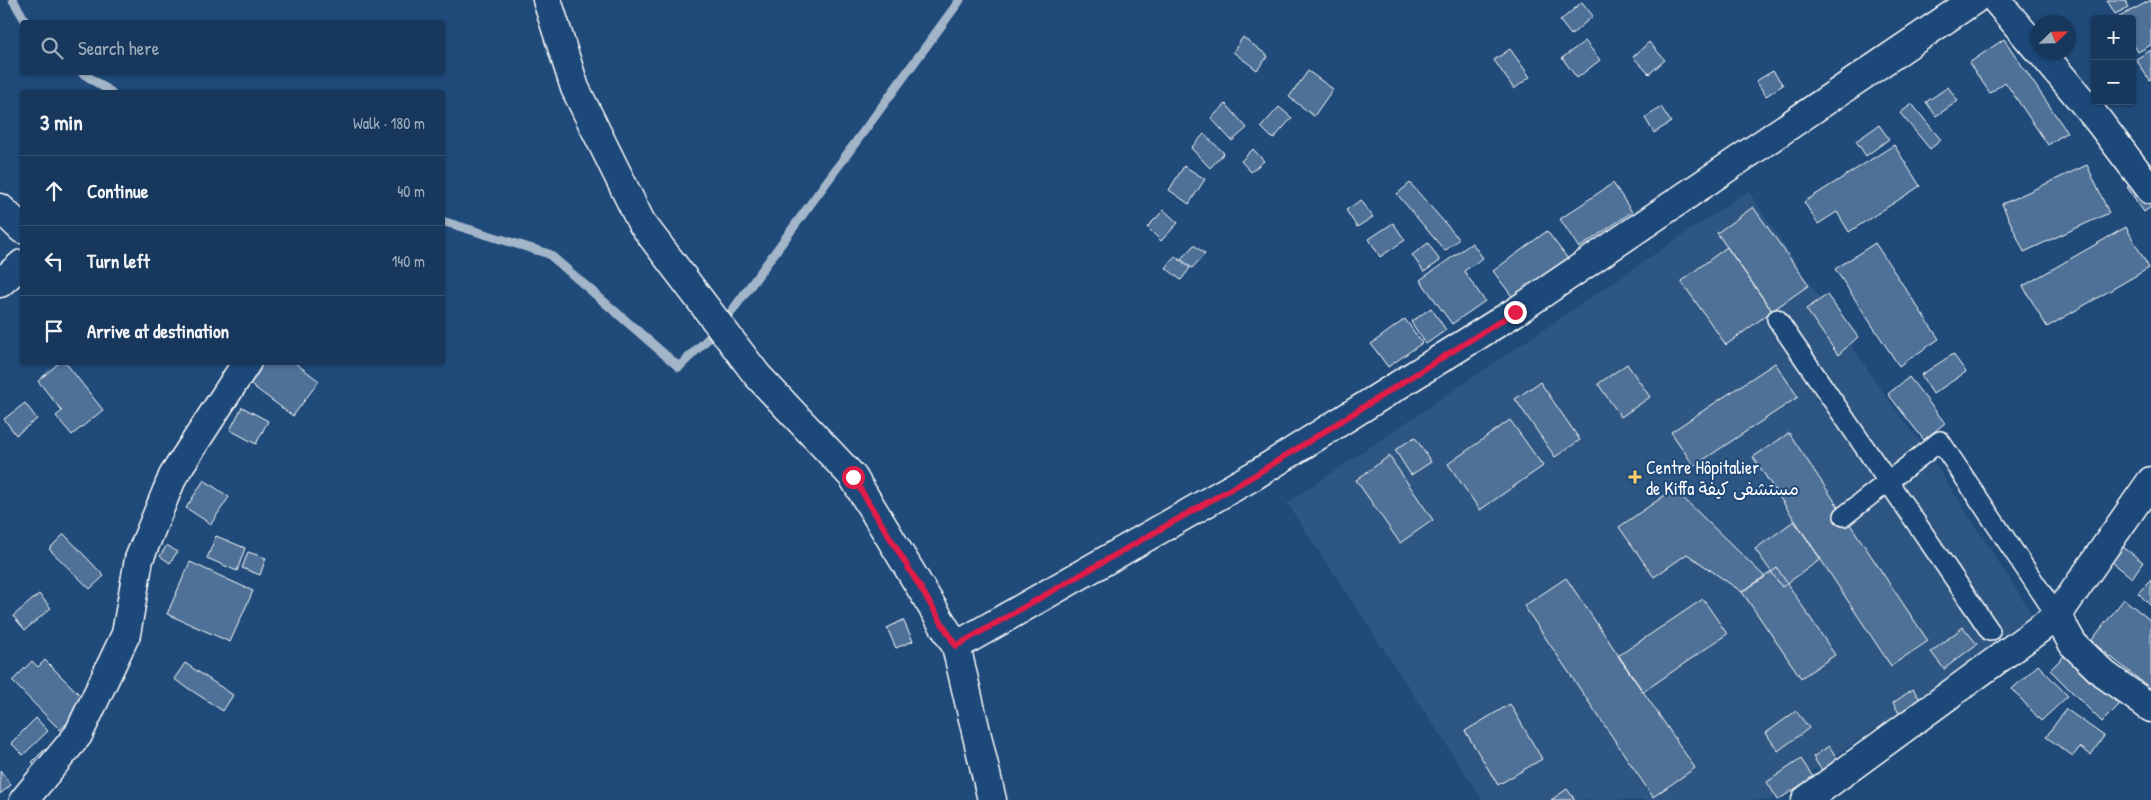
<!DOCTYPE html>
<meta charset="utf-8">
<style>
:root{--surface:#17385c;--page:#244365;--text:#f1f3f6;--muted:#9eacbb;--line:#365272}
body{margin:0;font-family:"Patrick Hand","Playpen Sans Arabic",sans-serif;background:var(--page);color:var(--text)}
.controls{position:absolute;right:15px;top:15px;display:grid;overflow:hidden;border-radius:5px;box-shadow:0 1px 4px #0004}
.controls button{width:45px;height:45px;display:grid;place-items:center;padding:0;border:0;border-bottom:1px solid var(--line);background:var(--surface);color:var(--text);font:25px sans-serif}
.compass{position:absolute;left:2031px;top:15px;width:45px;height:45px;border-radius:50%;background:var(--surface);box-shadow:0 1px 4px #0004;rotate:67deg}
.stop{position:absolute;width:15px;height:15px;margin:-11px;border:4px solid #e11d48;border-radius:50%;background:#fff}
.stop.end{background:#e11d48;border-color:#fff;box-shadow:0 1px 5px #0008}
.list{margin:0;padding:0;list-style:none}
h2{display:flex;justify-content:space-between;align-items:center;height:65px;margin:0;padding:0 20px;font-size:21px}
h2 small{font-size:16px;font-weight:400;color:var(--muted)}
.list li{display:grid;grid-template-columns:32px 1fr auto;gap:15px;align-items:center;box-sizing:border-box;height:70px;padding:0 20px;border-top:1px solid var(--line)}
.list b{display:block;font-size:19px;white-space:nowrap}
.list em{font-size:16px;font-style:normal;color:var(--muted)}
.icon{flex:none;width:28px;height:28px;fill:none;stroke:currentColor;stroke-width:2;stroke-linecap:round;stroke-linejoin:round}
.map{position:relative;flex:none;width:2151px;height:800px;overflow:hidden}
.search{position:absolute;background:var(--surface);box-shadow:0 1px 4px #0004;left:20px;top:20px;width:425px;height:55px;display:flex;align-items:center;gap:12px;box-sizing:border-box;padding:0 18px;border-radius:5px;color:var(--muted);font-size:19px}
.panel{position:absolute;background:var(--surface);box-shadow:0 1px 4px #0004;left:20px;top:90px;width:425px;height:275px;border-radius:5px}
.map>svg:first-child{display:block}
</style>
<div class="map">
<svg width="2151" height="800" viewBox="0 0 2151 800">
<rect width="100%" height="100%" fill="#1f4a7a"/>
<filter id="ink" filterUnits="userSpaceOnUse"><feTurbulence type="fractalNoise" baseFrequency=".02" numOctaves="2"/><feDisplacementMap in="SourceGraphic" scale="10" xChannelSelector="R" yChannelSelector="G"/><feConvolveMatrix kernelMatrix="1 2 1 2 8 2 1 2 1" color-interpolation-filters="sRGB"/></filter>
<g filter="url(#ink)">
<!-- built -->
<path fill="#2e5683" d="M1748,191L1882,391L1927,451L2036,620L1770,800H1483L1287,503Z"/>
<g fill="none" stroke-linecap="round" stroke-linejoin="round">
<!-- stream -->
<path stroke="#a3b5c8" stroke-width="9" d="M13,0L26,22
M81,72L111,92
M442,221L549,254L679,367L721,326L960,0"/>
</g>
<!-- building -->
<path fill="#507197" stroke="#fff" d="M2107,0H2125L2129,7L2115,14Z
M2151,0V45L2138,52L2132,42V19H2120L2119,17Z
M1582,2L1593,16L1571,35L1560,21Z
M1243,37L1268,56L1257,70L1233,52Z
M2004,39L2067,132L2048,145L2005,82L1990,93L1969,63Z
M1585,41L1600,60L1577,78L1562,58Z
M1649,42L1665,60L1649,74L1633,57Z
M1510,49L1530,77L1514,89L1494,60Z
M2151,50V79L2149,80L2136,59Z
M1308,71L1333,89L1314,116L1289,97Z
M1773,71L1783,85L1766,96L1756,81Z
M1948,87L1958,101L1936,116L1926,102Z
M1226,104L1247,128L1232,141L1211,118Z
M1912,104L1941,140L1930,149L1900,113Z
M1279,107L1292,118L1273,139L1261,127Z
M1661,107L1671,122L1654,133L1645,118Z
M1879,125L1889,139L1866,156L1856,141Z
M1204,134L1224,153L1210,168L1191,148Z
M1894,145L1920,186L1849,232L1837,212L1818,224L1804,202Z
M1253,149L1264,161L1251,172L1241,161Z
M2087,165L2109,213L2024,252L2002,204Z
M1184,166L1205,179L1189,204L1169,190Z
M2140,178L2151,195V207L2144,212L2127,187Z
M1410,183L1459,239L1445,251L1397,194Z
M1613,183L1632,212L1579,248L1560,219Z
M1361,200L1373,217L1357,227L1346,210Z
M1753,207L1809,285L1772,311L1717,233Z
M1164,210L1178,223L1161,241L1147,227Z
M1393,223L1405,240L1380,257L1369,239Z
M2126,227L2149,268L2047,327L2023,286Z
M1547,231L1568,259L1514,299L1493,271Z
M1428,243L1440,261L1424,272L1412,255Z
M1472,243L1483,258L1464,271L1485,301L1452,324L1420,280Z
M1875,243L1939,339L1899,366L1835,269Z
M1194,245L1205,254L1192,268L1181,259Z
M1727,247L1772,311L1726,345L1681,281Z
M1175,256L1190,268L1181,280L1166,268Z
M1827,295L1858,337L1838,355L1806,309Z
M1431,308L1446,330L1426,344L1411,322Z
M1405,319L1422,343L1388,367L1371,344Z
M1953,354L1966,372L1933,394L1921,375Z
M60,362H65L103,410L72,435L56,416L62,411L38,381Z
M260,362H294L319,381L293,416L246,381Z
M1775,363L1798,397L1694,466L1671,432Z
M1627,364L1650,397L1621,417L1598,384Z
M1909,377L1945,423L1924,440L1888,394Z
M1540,382L1580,440L1555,457L1515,399Z
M25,403L37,419L16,435L4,419Z
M242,407L268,421L256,444L230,430Z
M1510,420L1543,466L1480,510L1448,464Z
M1789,433L1928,641L1891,666L1753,457Z
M1415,437L1431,462L1411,475L1395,450Z
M1389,456L1433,520L1400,543L1356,480Z
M204,480L229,497L211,524L186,508Z
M1674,489L1765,577L1742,592L1687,554L1654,577L1619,527Z
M1794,521L1821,559L1782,587L1755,549Z
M64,534L104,576L90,589L49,549Z
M216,536L245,548L237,571L207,558Z
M167,545L177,552L170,563L160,556Z
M2123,547L2143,562L2132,578L2112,562Z
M248,552L266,558L260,575L242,568Z
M190,562L253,591L230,642L167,614Z
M1777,568L1835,655L1801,678L1742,592Z
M1566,578L1695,768L1653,797L1524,606Z
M2151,580V606L2138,593Z
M39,594L51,608L25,630L13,616Z
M1703,599L1727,634L1643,692L1618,656Z
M2124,599L2151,621V689L2091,641Z
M903,620L913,641L896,648L887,628Z
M1963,627L1977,644L1944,669L1931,652Z
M2067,653L2119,705L2102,722L2050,670Z
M45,660L88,703L60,730L12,681L32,661L38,667Z
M185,663L233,695L223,711L174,679Z
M2038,665L2068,696L2041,721L2012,689Z
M1913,689L1923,704L1902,718L1893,703Z
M1510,704L1542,759L1498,785L1465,731Z
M2066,709L2104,736L2091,755L2080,747L2073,756L2046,737Z
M1796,711L1809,728L1778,751L1766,733Z
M36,718L48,731L23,755L11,743Z
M1829,746L1839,761L1823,772L1813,757Z
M45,749L52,758L39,770L32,762Z
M1801,759L1813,777L1778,800L1767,782Z
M0,770L11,785L0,794Z
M1567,789L1575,800H1551Z"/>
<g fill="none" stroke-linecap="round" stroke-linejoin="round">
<defs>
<path id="lane" d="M1777,319L1990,631
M1844,516L1940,441L2057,616"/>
<path id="street" d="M547,0L575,88L641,222L757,375L853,477L956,646L992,800
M1996,0L2038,50
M2041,52L2097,119L2151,190
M0,208L22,229
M0,283L22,264
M2057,616L2073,644L2104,674L2151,708
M956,646L1255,475L1515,312L1974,0
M24,800L78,735L126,634L139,559L173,476L247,362
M1806,800L2057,616L2151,481"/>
</defs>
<!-- lane casing -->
<use href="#lane" stroke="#fff" stroke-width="22"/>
<!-- street casing -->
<use href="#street" stroke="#fff" stroke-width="31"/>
<!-- lane -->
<use href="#lane" stroke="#1f4a7a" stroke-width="19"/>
<!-- street -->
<use href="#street" stroke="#1f4a7a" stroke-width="28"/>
</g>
</g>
<g fill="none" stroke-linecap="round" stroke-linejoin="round" filter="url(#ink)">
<!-- route -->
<path stroke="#e11d48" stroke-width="6" d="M853,477L956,646L1255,475L1515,312"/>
</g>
<!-- markers -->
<path fill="#ffd166" stroke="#1f4a7a" stroke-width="2" d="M1632.5 469.5h5v5h5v5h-5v5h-5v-5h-5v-5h5z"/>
<g text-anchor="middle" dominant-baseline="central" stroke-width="4" stroke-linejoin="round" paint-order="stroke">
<!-- poi labels -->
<g font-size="18" fill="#fff" stroke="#1f4a7a" text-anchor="start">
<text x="1646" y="467">Centre Hôpitalier<tspan x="1646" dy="21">de Kiffa مستشفى كيفة</tspan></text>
</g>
</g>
</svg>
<div class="controls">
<button>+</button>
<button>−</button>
</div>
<svg class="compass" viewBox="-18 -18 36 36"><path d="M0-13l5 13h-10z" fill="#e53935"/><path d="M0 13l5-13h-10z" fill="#9eacbb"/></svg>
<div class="stop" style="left:853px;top:477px"></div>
<div class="stop end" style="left:1515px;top:312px"></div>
<div class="search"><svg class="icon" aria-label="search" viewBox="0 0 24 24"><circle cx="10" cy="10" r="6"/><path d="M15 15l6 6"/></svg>Search here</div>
<section class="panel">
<h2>3 min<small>Walk · 180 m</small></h2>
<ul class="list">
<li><svg class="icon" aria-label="ahead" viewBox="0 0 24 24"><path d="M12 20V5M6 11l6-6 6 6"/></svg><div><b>Continue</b></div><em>40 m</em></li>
<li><svg class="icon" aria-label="left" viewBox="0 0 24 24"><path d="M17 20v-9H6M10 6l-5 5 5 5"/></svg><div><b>Turn left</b></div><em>140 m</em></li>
<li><svg class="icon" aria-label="arrive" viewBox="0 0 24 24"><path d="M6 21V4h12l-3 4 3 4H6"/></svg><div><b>Arrive at destination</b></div></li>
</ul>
</section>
</div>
